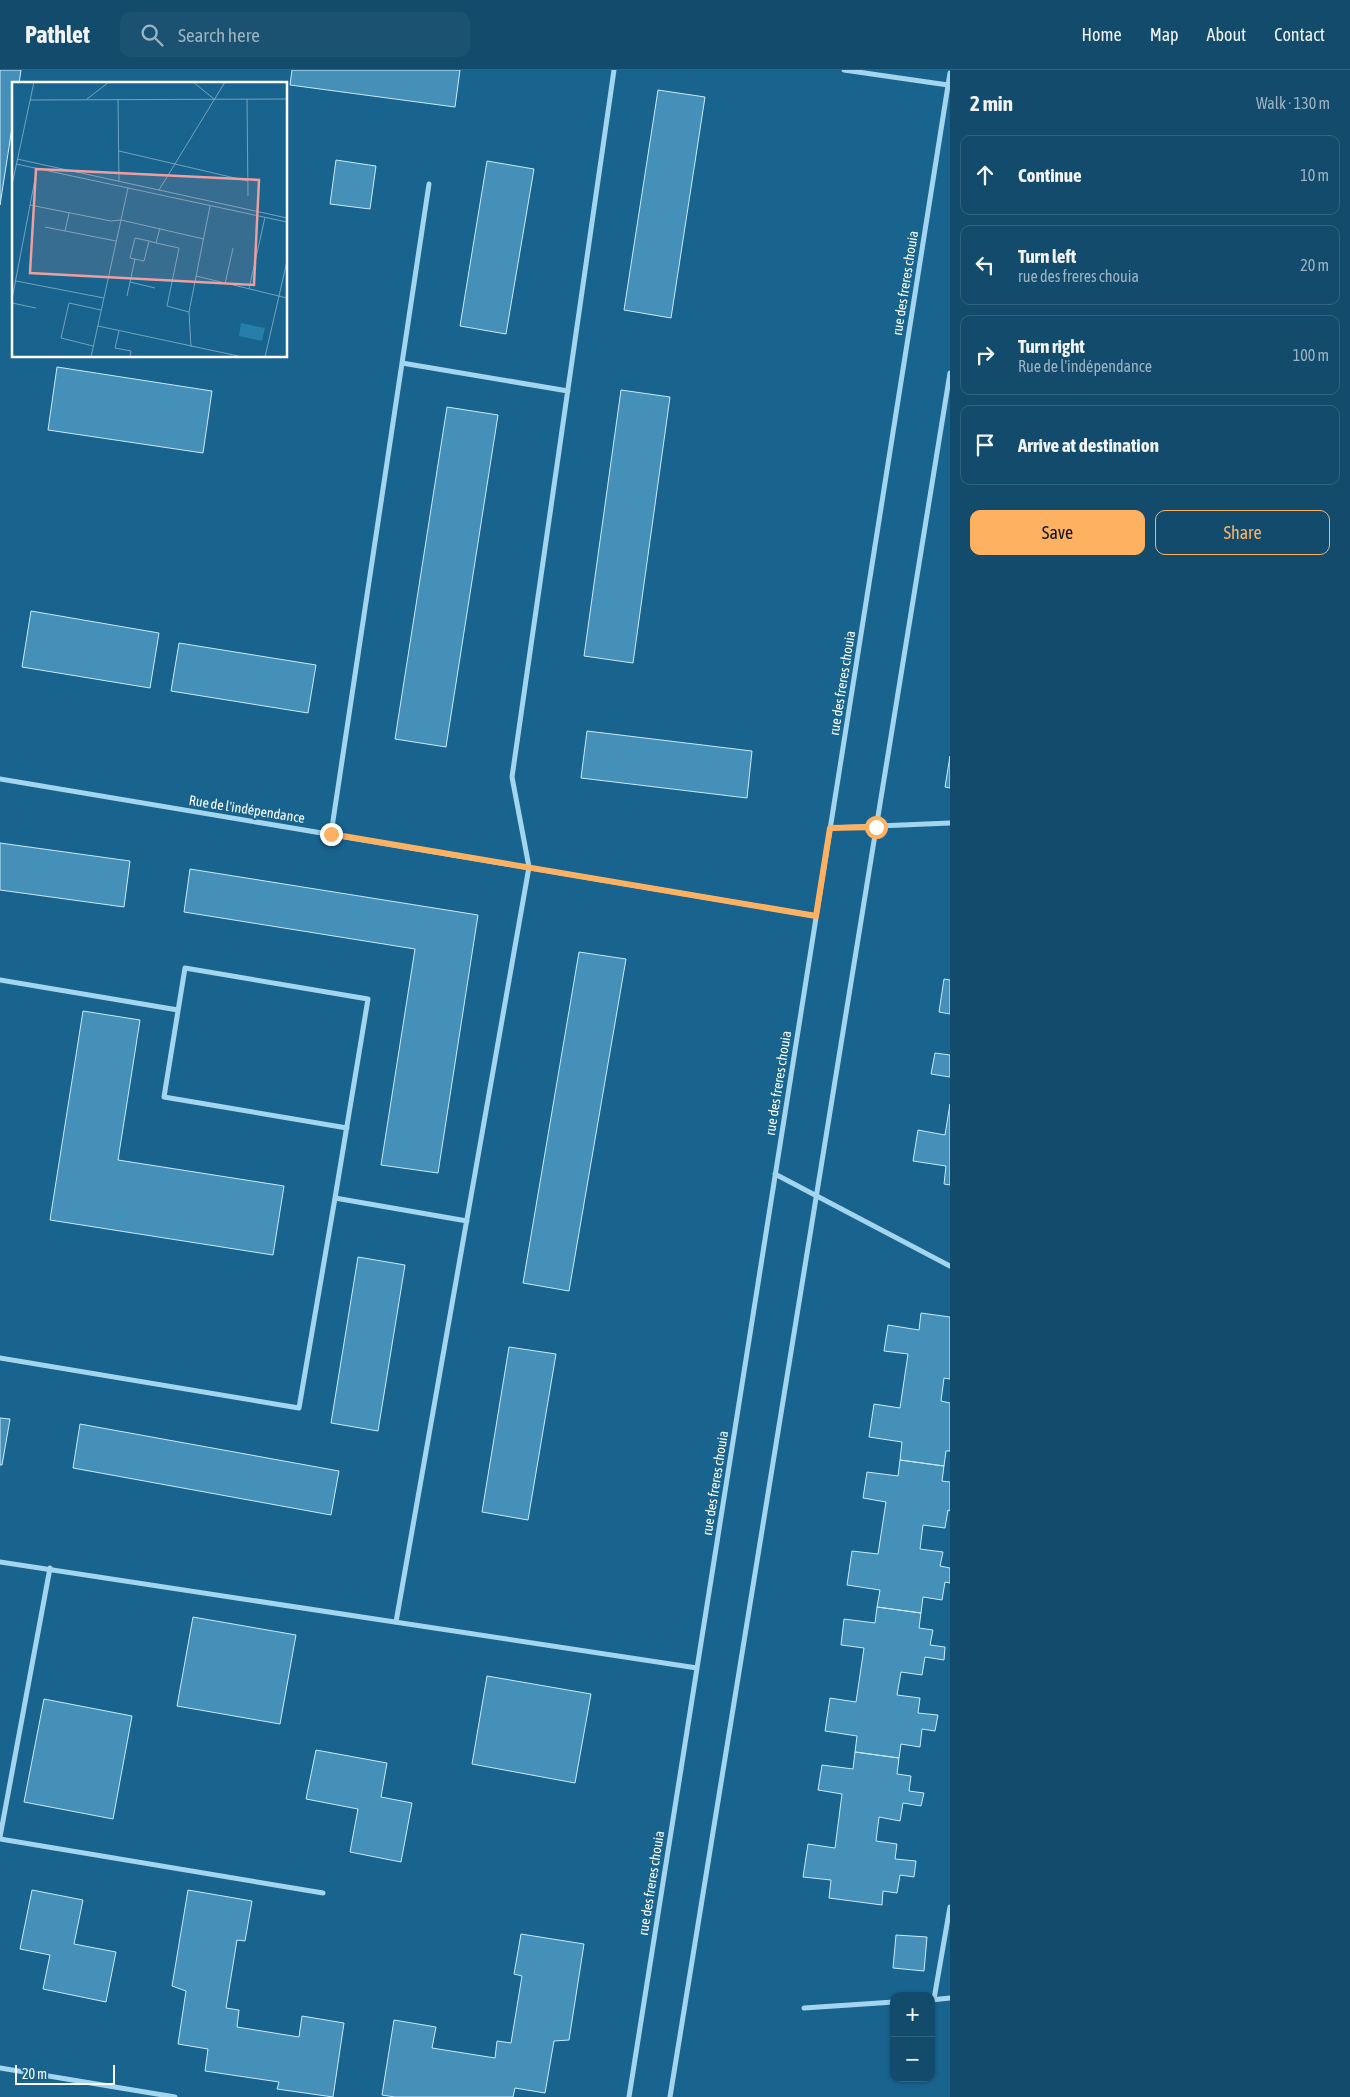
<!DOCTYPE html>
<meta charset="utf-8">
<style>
:root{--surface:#124b6b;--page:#1b5271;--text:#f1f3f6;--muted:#9cb3c1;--line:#31637e;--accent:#ffb162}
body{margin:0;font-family:"Asap Condensed",sans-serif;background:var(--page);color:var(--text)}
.controls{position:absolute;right:15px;bottom:15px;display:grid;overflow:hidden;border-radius:10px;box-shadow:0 1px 4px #0004}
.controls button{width:45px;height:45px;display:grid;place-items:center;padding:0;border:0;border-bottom:1px solid var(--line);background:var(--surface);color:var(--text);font:25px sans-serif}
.scale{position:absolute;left:15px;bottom:12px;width:100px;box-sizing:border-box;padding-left:5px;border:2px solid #fff;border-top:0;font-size:14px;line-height:18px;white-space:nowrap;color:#fff;-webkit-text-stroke:4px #18648f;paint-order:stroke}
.stop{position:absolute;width:15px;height:15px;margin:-11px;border:4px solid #ffb162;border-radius:50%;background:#fff}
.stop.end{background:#ffb162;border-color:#fff;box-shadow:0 1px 5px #0008}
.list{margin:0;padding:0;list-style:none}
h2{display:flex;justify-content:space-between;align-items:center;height:65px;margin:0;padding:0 20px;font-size:21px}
h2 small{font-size:16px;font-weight:400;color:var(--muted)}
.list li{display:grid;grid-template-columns:32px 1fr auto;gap:15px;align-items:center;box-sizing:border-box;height:80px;margin:0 10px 10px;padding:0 10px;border:1px solid var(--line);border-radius:10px}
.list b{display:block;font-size:19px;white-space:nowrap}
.list p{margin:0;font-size:16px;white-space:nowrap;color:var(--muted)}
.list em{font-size:16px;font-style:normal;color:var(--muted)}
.actions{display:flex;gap:10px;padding:15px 20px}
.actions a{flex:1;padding:11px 0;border:1px solid var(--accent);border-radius:10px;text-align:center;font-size:18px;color:var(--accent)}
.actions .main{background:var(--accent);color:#111}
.icon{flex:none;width:28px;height:28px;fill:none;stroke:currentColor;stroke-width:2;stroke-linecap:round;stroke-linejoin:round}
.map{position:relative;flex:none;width:950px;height:2027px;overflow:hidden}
header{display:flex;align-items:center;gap:30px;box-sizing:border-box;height:70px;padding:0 25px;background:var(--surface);border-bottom:1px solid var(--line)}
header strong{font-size:24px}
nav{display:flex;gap:28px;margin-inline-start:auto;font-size:18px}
.search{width:350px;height:45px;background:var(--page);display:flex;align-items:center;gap:12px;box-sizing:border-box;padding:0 18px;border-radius:10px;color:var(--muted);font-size:19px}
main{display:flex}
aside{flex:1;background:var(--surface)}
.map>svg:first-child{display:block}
</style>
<header>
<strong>Pathlet</strong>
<div class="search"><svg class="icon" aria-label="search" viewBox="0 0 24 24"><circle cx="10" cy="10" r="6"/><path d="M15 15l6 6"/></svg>Search here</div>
<nav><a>Home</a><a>Map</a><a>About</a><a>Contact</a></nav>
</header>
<main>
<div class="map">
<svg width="950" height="2027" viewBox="0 0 950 2027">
<rect width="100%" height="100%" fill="#18648f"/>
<!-- building -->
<path fill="#4490b8" stroke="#caeafb" d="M0,0H21L19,14H14V45L0,135Z
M292,0H460L455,37L290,15Z
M658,20L705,27L671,248L624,240Z
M336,90L376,96L370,139L330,134Z
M487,91L534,99L506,264L460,256Z
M57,297L212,321L203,383L48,360Z
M621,320L670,327L633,593L584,586Z
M447,337L498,345L446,677L395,669Z
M31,541L159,563L150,618L22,597Z
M179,573L316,595L308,643L171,621Z
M587,661L752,681L747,728L581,708Z
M950,686V718L945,717Z
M0,773L130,791L124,837L0,820Z
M190,799L478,845L438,1103L381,1095L415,879L184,842Z
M579,882L626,889L569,1221L523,1213Z
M944,909L950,910V944L939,942Z
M83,941L140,950L118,1090L284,1116L273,1185L50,1150Z
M935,983L950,985V1007L931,1004Z
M950,1034V1115L944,1114L946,1096L913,1091L918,1060L945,1065Z
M358,1187L405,1195L378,1361L331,1353Z
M921,1243L950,1247V1309L944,1308L941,1331L950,1333V1381H946L944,1396L900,1390L902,1372L869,1367L874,1334L900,1338L908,1284L884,1281L888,1255L919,1260Z
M509,1277L556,1284L528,1450L482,1442Z
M0,1348L10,1349L2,1395H0Z
M80,1354L339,1401L331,1445L73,1398Z
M900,1390L944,1396L942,1411L950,1412V1441L948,1440L945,1458L923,1455L920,1479L943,1482L940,1496L950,1498V1513L945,1512L942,1530L923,1527L921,1543L877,1537L880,1520L847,1515L852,1481L878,1484L886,1432L863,1428L867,1402L898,1406Z
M877,1537L921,1543L919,1558L933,1560L930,1575L945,1577L944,1590L925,1587L922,1605L901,1602L897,1625L920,1628L918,1643L938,1645L935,1661L922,1659L920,1677L901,1674L899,1688L855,1682L857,1666L825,1661L830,1628L856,1632L864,1578L841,1575L844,1549L875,1553Z
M193,1547L296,1565L280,1654L177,1636Z
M487,1606L591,1624L575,1713L472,1694Z
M44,1629L132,1646L113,1749L24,1732Z
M316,1680L387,1693L381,1727L412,1733L401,1792L350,1782L358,1739L306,1729Z
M855,1682L899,1688L897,1704L911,1706L909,1721L924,1723L921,1736L903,1733L900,1751L879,1747L876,1771L897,1774L895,1789L916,1791L914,1807L900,1805L897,1823L883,1821L882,1835L829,1828L831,1810L803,1807L808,1774L835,1778L842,1724L818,1720L822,1695L853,1699Z
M32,1820L83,1830L74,1874L116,1882L106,1932L43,1919L50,1885L20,1879Z
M188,1820L252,1831L245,1871L237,1870L226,1938L239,1940L237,1957L299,1967L302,1946L344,1953L333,2027L277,2019L279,2012L205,2001L208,1979L178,1974L186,1921L172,1916Z
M521,1864L584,1874L569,1970L554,1971L545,2023L515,2018L513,2027H395L382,2025L394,1950L436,1957L432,1978L495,1988L497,1971L511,1973L522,1906L514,1904Z
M896,1865L927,1867L924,1901L893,1898Z"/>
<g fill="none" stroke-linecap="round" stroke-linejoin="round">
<!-- street -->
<path stroke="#a4d5ef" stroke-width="5" d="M844,0L948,15
M402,293L568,321
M0,709L816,846
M830,758L950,753
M331,764L429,114
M0,910L178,940
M775,1104L950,1196
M335,1128L368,929L185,898L164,1027L347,1058
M0,1288L299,1338L335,1128L467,1151
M0,1492L697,1598
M396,1552L529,797L512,707L614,0
M0,1767L50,1498
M0,1769L323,1823
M934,1929L950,1837
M931,1930L950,1928
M804,1938L894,1932
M0,1998L175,2027
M629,2027L950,3
M670,2027L950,303"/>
</g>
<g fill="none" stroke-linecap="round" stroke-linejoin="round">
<!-- route -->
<path stroke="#ffb162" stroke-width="6" d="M331,764L816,846L830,758L876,757"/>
</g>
<g text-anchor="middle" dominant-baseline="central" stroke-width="4" stroke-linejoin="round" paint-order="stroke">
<!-- street labels -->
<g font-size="14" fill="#fff" stroke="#18648f">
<text transform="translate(905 213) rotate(-81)">rue des freres chouia</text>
<text transform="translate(842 613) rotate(-81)">rue des freres chouia</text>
<text transform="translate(247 739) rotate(9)">Rue de l'indépendance</text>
<text transform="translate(778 1013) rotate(-81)">rue des freres chouia</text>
<text transform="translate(715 1413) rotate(-81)">rue des freres chouia</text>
<text transform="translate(651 1813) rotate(-81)">rue des freres chouia</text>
</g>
</g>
<!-- overview -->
<g transform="translate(12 12)">
<rect width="275" height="275" fill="#18648f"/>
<path d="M229,241L253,246L250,259L227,254Z" fill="#277eab"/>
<path fill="none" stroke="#74a2bc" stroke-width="1" d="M181,0L202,17M75,17L97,0M106,17L107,99M235,17L236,114M18,18L275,17M107,69L236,99M5,77L275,136M4,82L275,140M0,103L22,0M147,108L213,0M18,123L99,139L109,138L192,157M33,145L104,159M148,146L144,161L167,166L155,224L177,230M53,149L57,131M137,159L132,179L118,176L123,156L137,159L144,161M184,194L275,216M4,199L92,216M118,200L143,206M213,202L221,166M237,207L253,135M115,214L123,177M0,217L25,87M0,221L24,226M86,244L231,275M107,249L103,266L119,269L118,275M81,264L49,256L57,221L89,228M179,265L177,230L198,124M79,275L116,106M253,275L275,179"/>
<path fill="#ed9e9e" fill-opacity="0.15" stroke="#ed9e9e" stroke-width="2.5" d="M24,87L247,98L242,203L18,191Z"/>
<rect width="275" height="275" fill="none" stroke="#fff" stroke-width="2.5"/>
</g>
</svg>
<div class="controls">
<button>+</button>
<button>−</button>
</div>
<div class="scale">20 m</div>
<div class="stop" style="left:876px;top:757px"></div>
<div class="stop end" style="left:331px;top:764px"></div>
</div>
<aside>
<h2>2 min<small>Walk · 130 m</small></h2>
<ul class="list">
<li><svg class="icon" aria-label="ahead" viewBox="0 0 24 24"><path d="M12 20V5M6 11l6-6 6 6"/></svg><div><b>Continue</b></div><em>10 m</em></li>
<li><svg class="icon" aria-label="left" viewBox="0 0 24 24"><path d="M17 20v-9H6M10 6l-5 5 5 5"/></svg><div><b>Turn left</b><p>rue des freres chouia</p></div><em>20 m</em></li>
<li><svg class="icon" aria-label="right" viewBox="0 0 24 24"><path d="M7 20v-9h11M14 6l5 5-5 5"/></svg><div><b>Turn right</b><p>Rue de l'indépendance</p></div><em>100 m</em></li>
<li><svg class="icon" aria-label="arrive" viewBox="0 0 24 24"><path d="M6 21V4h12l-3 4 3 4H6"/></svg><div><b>Arrive at destination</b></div></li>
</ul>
<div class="actions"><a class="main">Save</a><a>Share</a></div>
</aside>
</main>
